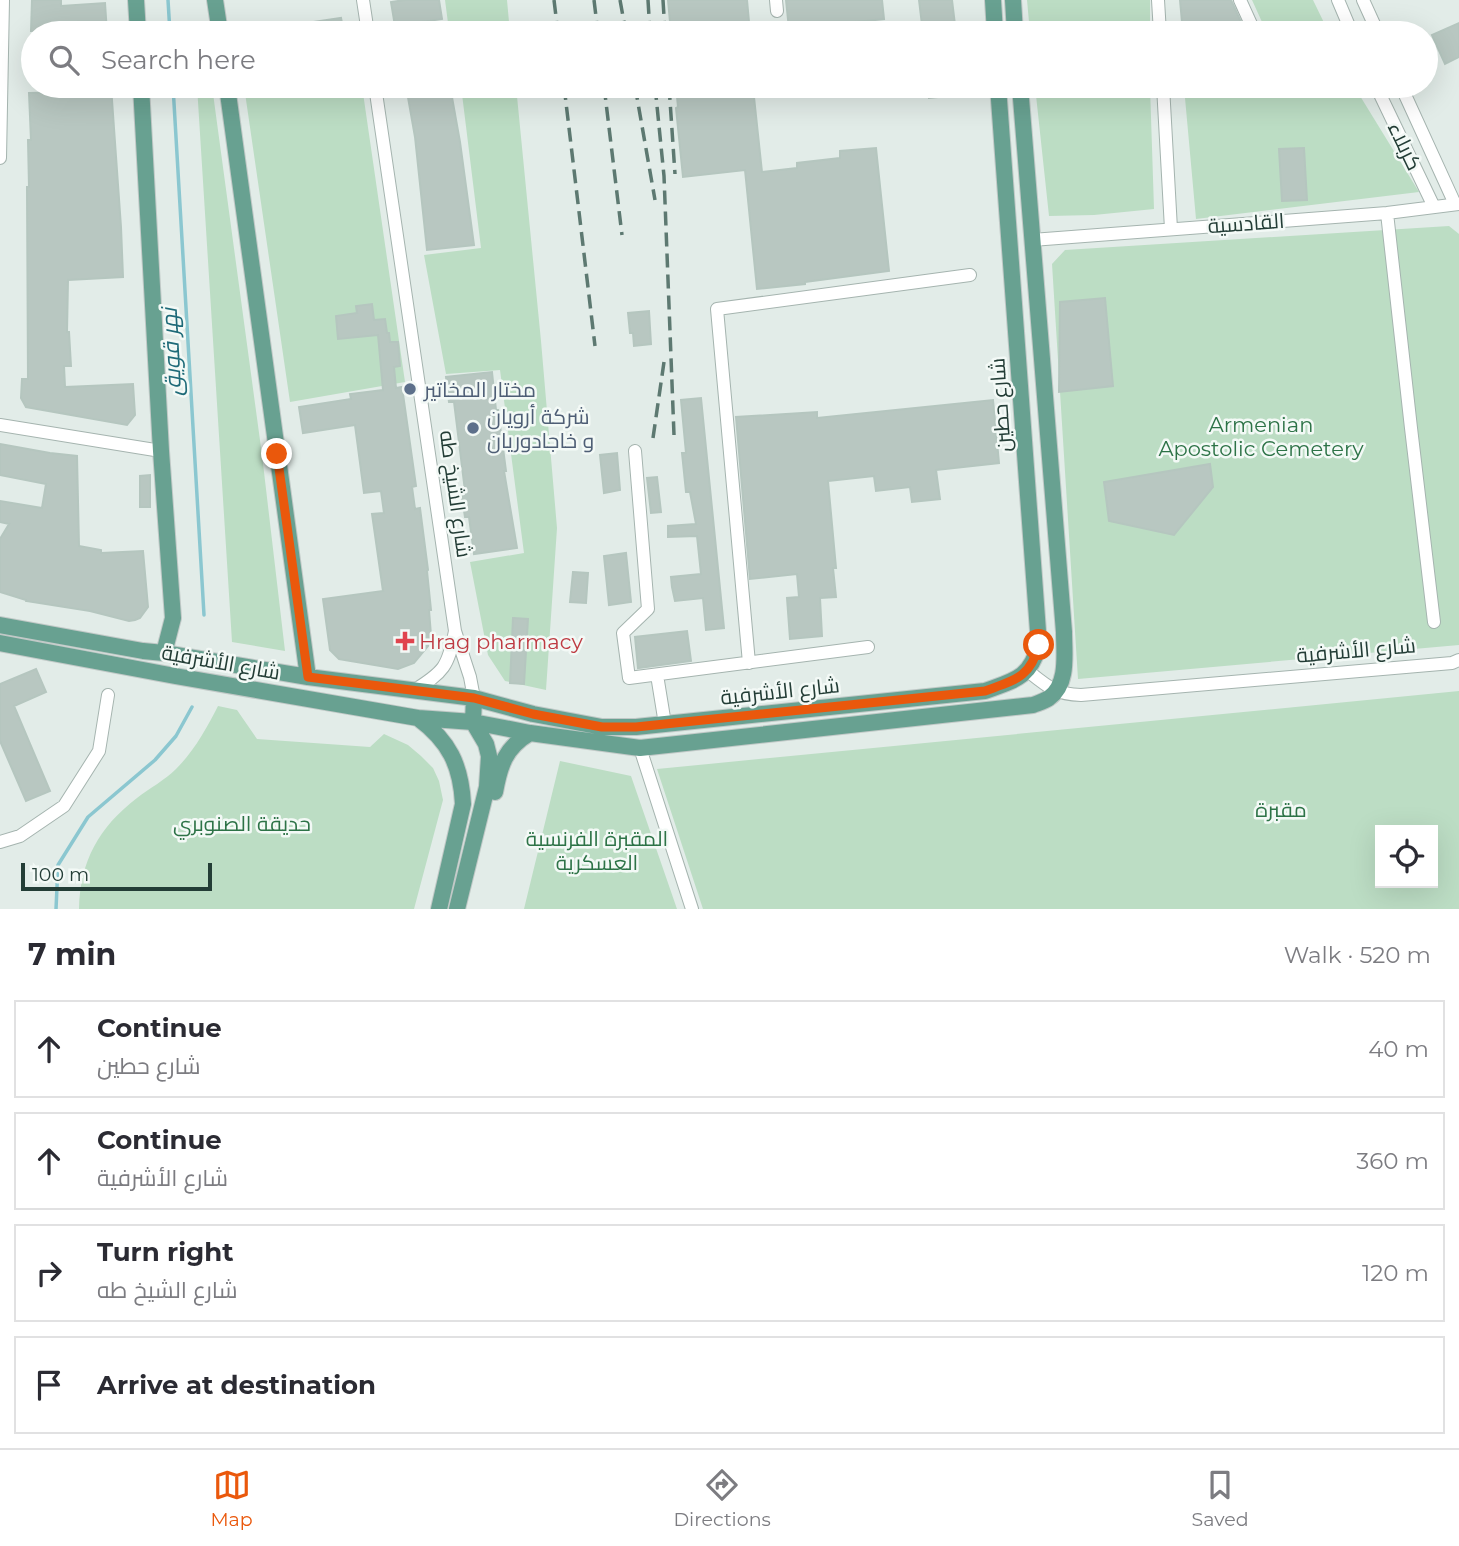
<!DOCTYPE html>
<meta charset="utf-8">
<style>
:root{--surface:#fff;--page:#f2f2f3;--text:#2b2b33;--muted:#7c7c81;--line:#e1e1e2;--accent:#ea580c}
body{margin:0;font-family:Montserrat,Cairo,sans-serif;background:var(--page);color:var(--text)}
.controls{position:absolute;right:21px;bottom:21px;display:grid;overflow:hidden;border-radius:0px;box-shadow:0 7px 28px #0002}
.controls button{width:63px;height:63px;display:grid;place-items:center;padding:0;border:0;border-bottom:2px solid var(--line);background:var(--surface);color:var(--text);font:35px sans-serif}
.scale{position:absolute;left:21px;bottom:18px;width:191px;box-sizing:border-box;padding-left:7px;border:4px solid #233d36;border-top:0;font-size:19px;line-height:24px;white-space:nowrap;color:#233d36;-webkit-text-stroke:5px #f3f9f6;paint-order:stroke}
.stop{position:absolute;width:21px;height:21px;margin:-16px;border:5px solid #ea580c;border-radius:50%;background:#fff}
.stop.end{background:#ea580c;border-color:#fff;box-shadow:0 2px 7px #0008}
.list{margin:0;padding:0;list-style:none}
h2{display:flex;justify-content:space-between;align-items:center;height:91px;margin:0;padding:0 28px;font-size:30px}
h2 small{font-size:23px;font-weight:400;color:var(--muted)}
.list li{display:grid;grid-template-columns:46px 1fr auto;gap:21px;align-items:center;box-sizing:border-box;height:98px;margin:0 14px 14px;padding:0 14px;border:2px solid var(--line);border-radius:0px}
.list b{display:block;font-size:26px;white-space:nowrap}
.list p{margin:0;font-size:23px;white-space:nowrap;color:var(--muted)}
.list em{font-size:23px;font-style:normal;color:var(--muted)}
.icon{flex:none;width:38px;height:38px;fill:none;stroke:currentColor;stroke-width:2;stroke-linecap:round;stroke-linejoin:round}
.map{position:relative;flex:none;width:1459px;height:909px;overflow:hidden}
.search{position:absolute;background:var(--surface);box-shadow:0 7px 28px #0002;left:21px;right:21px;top:21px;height:77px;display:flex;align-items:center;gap:18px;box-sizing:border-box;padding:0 24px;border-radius:38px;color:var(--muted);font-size:26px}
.sheet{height:539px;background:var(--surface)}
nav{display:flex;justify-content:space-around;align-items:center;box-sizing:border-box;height:98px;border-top:2px solid var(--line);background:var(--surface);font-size:19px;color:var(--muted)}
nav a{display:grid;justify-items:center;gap:4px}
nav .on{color:var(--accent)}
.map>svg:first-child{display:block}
</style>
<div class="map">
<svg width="1459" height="909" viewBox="0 0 1459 909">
<rect width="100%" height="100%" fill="#e2ece8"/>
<!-- green -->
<path fill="#bcddc4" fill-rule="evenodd" d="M445,0H507L510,33H400L448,23Z
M1027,0H1150V33H1030Z
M1252,0H1313L1329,33H1267Z
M197,86H212L262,455L285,651L232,642Z
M244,86H362L405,382L290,402Z
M461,86H516L541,341L557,528L546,690L505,681L488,655L470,562L524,553L500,370L446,374L424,255L481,248Z
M1035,86H1150L1154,209L1094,215L1049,216Z
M1357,91L1419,192L1196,219L1185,98Z
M1449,226L1459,234V645L1078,679L1052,264L1065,250Z
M1459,691V909H703L657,769ZM1380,830H1433V883H1380Z
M218,706L237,710L257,739L370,747L384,734L408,745L421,756L433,768L439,781L443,800L414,909H79C80,861 99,827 137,798C150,788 165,780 176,769C194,751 207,728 218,706Z
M560,761L631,776L677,909H524Z"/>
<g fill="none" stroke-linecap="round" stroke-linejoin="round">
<!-- stream -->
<path stroke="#8bc7d0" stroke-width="3.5" d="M168,0L170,33
M173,86L204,615
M56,909L58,865L88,817L155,760L176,736L192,707"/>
</g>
<!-- building -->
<path fill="#b8c7c1" stroke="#b5c6bf" stroke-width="2" d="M32,0H61V6L105,3L107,33L31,31Z
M405,0H439L442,19L395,26L391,2Z
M668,0H747L750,33H671Z
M786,0H882L884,19L789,29Z
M919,0H952L956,33H923Z
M1180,0H1231L1246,33H1183Z
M341,18L344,33H279V27Z
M1459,23V57L1445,64L1432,35Z
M77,86H111L121,227L123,277L68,280L67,332H69L71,366H64L65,387L133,384L135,415L127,425L26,407L21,398L22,379H28L27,187H29L28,140H31L29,93L77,92Z
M406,86H450L460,142L474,245L427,250L415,137Z
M676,86H756L757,97H754L762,172L797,168V163L840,158V151L876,148L889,271L805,282V284L757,289L745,170L683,177L676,108L678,107Z
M928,86H977V93L929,98Z
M1304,148L1307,200L1282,201L1279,149Z
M1105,298L1113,386L1059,392L1060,302Z
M372,304L374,320L385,319L387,333H389L390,342H398L400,366L394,367L396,388L402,387L416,486L412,487L415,509L420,508L428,570L427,571L431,610H429L431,635L428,646L414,663L398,669L339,659L330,650L323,599L383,591L372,514L384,513L381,491L364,493L355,425L303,433L299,407L351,399L350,394L383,390L378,335L338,339L336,316L357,313L356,306Z
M649,311L651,344L634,346L633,333H630L628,313Z
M492,372L496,410H498L506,471H504L517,548L474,554L469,517H465L461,492L465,491L454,402H449L446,377Z
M701,398L724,628L706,630L703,598L675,601L672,587L671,577L701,574L697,536L668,537V526L696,524L690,492H686L682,453H686L681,400Z
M993,400L999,463L936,470L940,499L912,502L910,487L876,491L874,476L828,481L836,568H833L836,597L820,598L822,636L790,639L787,598L799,597L797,574L750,579L736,417L817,412V418Z
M0,444L50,453L77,456L79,546L101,550V553L143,551L148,607L140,618L135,620L129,621L90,611L26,601V600L0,592V539L9,524L0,522V501L42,508L46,484L0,475Z
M617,453L620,490L604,493L600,455Z
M1210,464L1213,487L1174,535L1109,521L1104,482Z
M150,475V507H140V476Z
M657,477L661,512L651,513L647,478Z
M626,553L631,602L609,605L604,556Z
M573,572L588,573L586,603L570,602Z
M513,618L528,619L524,684L510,683Z
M687,631L691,661L638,668L635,637Z
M36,669L46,692L14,706L50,791L26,801L0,741V684Z"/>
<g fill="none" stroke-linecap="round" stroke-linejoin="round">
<defs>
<path id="minor" d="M363,0L368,33
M776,0L777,11
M1158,0L1160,33
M1240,0L1255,33
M1338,0L1352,33
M1363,0L1378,33
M375,86L455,631L470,677L474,698
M1163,86L1171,229
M1376,86L1434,207
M1401,86L1455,204
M0,158L3,0
M1387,213L1411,428L1434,622
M1032,240L1387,213L1459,204
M0,425L161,451
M635,451L648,609L623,633L629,678L868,647
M749,663L717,309L970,275
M1028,671C1048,687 1055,694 1081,695L1452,663L1459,660
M657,675L665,724
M413,691C444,672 448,667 455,631
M640,748L692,909
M0,842L20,836L64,806L99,751L108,695"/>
<path id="major" d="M136,0L138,33
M215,0L220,33
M993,0L995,33
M1013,0L1015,33
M141,86L161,451L173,618L164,653
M227,86L308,677
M0,625L143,651L164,653L308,677L474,698L533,714L602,727H636L985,691C1015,680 1030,678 1039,645L998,86
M0,643L175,676L418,718L473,722L530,733L640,748L1033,705C1038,703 1045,701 1049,698C1069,684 1064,653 1064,632L1020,86
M418,718C449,741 461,765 463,804L439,909
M495,792C500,765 505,748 530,733
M457,909L487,787L489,756L486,744L473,722L474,698"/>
</defs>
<!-- minor casing -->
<use href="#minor" stroke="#a5b4af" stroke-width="14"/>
<!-- major casing -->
<use href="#major" stroke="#c1c9c7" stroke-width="18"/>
<!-- minor -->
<use href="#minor" stroke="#fff" stroke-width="12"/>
<!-- major -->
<use href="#major" stroke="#68a191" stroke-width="16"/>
<!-- rail -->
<path stroke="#5d7971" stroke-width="3.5" stroke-dasharray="14 7" stroke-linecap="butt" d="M554,0L558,33
M594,0L598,33
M620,0L626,33
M648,0L650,33
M663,0L665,33
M564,86L595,346
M604,86L622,235
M635,86L655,200
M655,86L664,176L674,435
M669,86L675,174
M653,438L664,362"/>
</g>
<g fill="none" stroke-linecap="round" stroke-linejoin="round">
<!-- route -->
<path stroke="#ea580c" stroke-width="9" d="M277,454L308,677L474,698L533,714L602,727H636L985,691C1015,680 1030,678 1039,645"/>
</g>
<!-- markers -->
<g fill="#5c6f8a" stroke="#f3f9f6" stroke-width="2.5">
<circle cx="410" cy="389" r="7"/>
<circle cx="473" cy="428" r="7"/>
</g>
<path fill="#e0444e" stroke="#f3f9f6" stroke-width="2.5" d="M401.5 630.5h7v7h7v7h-7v7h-7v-7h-7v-7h7z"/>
<g text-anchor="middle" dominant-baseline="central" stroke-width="5" stroke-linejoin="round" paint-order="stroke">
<!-- street labels -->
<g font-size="21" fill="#233d36" stroke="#f3f9f6">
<text transform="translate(1405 146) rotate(64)">كربلاء</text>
<text transform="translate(1246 223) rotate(-4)">القادسية</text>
<text transform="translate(1000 405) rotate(-94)">شارع حطين</text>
<text transform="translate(456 494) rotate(82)">شارع الشيخ طه</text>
<text transform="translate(1356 650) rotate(-5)">شارع الأشرفية</text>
<text transform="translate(221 662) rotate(10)">شارع الأشرفية</text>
<text transform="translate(780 691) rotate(-6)">شارع الأشرفية</text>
</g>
<!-- service labels -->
<g font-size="21" fill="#4e5e75" stroke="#f3f9f6" text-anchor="start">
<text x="424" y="389">مختار المخاتير</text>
<text x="487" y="416">شركة أرويان<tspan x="487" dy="24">و خاجادوريان</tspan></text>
</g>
<!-- park labels -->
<g font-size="21" fill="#2d7347" stroke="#f3f9f6">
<text x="1261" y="424">Armenian<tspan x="1261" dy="24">Apostolic Cemetery</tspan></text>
<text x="1281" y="809">مقبرة</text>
<text x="242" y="823">حديقة الصنوبري</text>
<text x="597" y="838">المقبرة الفرنسية<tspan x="597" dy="24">العسكرية</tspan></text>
</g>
<!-- health labels -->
<g font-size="21" fill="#be3a42" stroke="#f3f9f6" text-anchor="start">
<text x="419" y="641">Hrag pharmacy</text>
</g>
<!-- water labels -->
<g font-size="23" font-style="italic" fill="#1e6a78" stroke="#f3f9f6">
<text transform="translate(171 352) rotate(-93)">نهر قويق</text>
</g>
</g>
</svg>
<div class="controls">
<button><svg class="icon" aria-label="locate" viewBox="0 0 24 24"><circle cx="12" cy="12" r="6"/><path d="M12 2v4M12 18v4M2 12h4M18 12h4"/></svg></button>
</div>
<div class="scale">100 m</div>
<div class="stop" style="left:1039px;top:645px"></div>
<div class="stop end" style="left:277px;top:454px"></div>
<div class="search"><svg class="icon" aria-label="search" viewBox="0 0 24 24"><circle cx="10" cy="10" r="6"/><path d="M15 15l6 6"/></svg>Search here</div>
</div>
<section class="sheet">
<h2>7 min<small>Walk · 520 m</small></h2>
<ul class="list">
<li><svg class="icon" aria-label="ahead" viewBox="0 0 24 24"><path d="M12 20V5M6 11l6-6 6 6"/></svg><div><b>Continue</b><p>شارع حطين</p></div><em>40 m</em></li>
<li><svg class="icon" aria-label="ahead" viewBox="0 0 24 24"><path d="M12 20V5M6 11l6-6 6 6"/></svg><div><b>Continue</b><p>شارع الأشرفية</p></div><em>360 m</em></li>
<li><svg class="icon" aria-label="right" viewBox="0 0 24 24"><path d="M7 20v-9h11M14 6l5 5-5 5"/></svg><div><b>Turn right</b><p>شارع الشيخ طه</p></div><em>120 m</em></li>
<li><svg class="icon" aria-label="arrive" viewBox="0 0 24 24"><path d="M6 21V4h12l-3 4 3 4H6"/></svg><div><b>Arrive at destination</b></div></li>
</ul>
</section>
<nav>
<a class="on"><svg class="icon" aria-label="map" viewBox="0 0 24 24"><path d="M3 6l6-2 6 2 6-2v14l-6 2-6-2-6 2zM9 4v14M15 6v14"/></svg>Map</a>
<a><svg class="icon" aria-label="directions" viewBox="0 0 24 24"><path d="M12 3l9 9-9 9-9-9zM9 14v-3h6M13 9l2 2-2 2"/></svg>Directions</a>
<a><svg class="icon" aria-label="saved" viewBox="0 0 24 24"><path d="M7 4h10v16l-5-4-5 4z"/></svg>Saved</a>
</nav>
